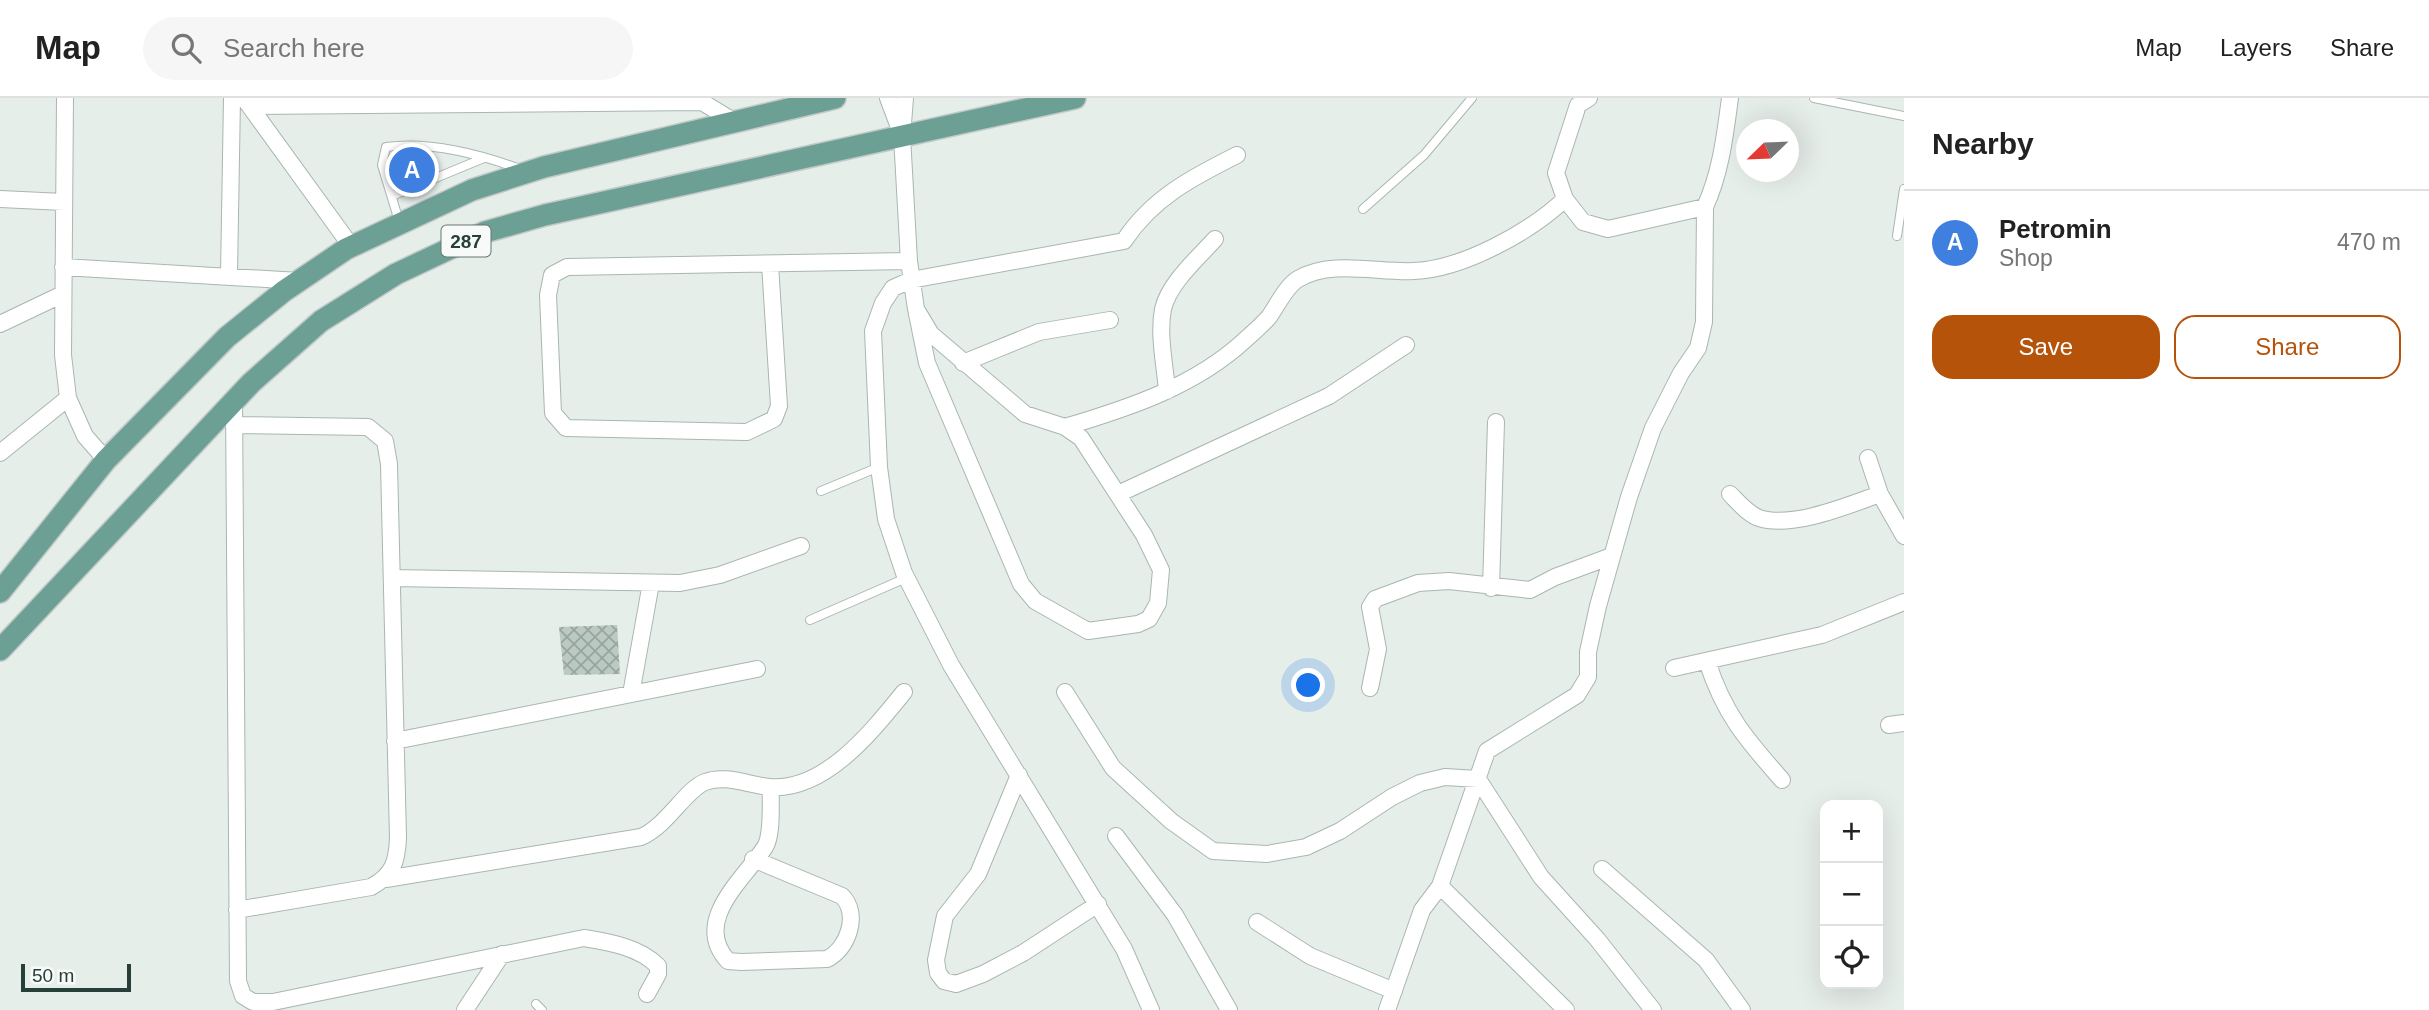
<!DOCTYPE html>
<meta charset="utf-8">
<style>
:root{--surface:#fff;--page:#f6f6f6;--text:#222;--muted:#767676;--line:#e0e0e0;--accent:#b45309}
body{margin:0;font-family:Arial,sans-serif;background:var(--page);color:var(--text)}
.controls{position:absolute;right:21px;bottom:21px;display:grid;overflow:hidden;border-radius:14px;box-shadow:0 7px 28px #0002}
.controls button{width:63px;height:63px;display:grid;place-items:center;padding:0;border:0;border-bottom:2px solid var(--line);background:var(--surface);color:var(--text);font:35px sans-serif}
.compass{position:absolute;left:1736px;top:21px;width:63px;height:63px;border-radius:50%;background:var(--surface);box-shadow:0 7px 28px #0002;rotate:247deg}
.scale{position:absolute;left:21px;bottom:18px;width:110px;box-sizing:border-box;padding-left:7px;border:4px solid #263f39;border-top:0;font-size:19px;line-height:24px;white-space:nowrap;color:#263f39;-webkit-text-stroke:5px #f7faf8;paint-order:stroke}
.you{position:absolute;left:1309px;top:588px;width:24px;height:24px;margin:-18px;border:5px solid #fff;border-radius:50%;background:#1a73e8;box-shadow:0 0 0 10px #1a73e833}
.badge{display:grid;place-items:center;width:46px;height:46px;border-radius:50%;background:var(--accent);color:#fff;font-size:23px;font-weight:700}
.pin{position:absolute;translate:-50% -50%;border:4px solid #fff;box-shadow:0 2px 7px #0006}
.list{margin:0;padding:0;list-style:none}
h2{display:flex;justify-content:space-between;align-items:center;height:91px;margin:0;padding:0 28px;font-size:30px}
h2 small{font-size:23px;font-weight:400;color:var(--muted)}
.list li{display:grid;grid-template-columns:46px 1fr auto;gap:21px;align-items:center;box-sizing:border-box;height:105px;padding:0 28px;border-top:2px solid var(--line)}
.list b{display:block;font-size:26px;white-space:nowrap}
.list p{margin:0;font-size:23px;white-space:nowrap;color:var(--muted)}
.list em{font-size:23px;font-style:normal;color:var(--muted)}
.actions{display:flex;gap:14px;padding:21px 28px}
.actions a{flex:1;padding:16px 0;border:2px solid var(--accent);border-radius:21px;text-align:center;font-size:24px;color:var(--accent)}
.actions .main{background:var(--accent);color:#fff}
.icon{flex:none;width:38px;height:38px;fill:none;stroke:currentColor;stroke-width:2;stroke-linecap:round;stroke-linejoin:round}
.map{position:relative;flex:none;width:1904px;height:912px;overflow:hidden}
header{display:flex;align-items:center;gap:42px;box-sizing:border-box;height:98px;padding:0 35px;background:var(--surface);border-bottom:2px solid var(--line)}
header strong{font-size:33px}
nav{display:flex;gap:38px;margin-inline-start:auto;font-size:24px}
.search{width:490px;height:63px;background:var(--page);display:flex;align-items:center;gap:18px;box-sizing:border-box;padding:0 24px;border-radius:38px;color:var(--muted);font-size:26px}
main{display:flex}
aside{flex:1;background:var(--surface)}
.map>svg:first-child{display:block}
</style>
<header>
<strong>Map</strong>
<div class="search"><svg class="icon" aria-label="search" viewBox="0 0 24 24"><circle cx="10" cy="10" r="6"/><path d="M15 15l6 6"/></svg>Search here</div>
<nav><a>Map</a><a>Layers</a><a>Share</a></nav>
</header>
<main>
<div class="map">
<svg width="1904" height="912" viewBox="0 0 1904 912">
<defs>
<pattern id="building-cross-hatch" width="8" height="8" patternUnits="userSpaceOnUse" patternTransform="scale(1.75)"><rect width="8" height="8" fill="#bbc9c3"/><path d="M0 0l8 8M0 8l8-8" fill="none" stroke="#98a59f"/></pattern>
</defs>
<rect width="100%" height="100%" fill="#e6eeea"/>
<!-- building -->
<path fill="url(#building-cross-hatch)" d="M617,527L620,576L564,577L559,529Z"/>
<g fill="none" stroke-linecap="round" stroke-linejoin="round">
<defs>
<path id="lane" d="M1814,0L1904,18
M392,98L484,60
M1363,111L1424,57L1472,0
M399,123L382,67L386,49C430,43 479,56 520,71
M1897,138L1904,91
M821,393L879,369
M810,522L906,480
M536,906L542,912"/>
<path id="street" d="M65,0L63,257L68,300L85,338L106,362
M888,0L900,32
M905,0L902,38L909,163L916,211L931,236L1025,316L1065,329L1081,340L1144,437L1161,472L1158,505L1149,521L1138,526L1088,533L1035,503L1021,486L927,265L916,211
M1589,0L1578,7L1556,75L1565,101L1583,124L1608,131L1705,109C1721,74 1725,37 1730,0
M246,3L351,148
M250,8L702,4L735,24
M0,101L64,104
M770,166L779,308L774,321L747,334L566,330L553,315L548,197L552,177L567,169L909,163
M63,169L299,183
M229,177L232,0
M0,226L63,196
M963,265L1039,234L1110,222
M1167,293C1165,267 1158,237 1163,211C1169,185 1198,160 1215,141
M234,303L238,883L243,898L253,904H273L584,840C609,844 639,849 658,868V876L647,896
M234,327L368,329L385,343L389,366L398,740C397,764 393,777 371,789L237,812
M1065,329C1129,310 1196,288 1246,241C1254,234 1262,227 1269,219C1277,208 1286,188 1298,181C1331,161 1378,175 1414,173C1463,171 1530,134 1565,101
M0,355L68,300
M1868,360L1880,396L1904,438
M1118,396L1329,298L1406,247
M1730,396C1738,404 1748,416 1759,420C1792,431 1849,407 1880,396
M392,480L680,485L720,477L801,448
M1491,490L1496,324
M1707,563C1724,616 1746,641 1782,682
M1674,570L1822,537L1904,504
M1370,590L1378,551L1370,509L1375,501L1418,485L1449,483L1530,492L1555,479L1609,459
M1065,594L1113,670L1171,723L1213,753L1267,756L1306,749L1340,733L1392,699L1420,685L1445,679L1478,681L1541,779L1597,841L1653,912
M631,596L651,485
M1889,627L1904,625
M395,643L757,571
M1019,677L978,776L945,818L936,862L938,875L944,883L956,886L983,876L1023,855L1098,806
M1116,738L1175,817L1229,912
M753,761L842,798C860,816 848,851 827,861L741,864L728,863C691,823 745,780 765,749C773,736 770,706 771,690
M1602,771L1706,862L1742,912
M386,781L641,739C668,727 685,692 705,684C726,676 748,687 769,689C825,694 873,632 904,594
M1440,788L1566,912
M1257,824L1310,858L1394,893
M465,912L502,856
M1151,912L1124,851L951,567L904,475L886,421L879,369L873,233L883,205L893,190L911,182L1124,143C1152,100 1193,79 1237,57
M1387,912L1422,812L1440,788L1487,653L1577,597L1588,579V554L1598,508L1629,399L1653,330L1681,275L1698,250L1704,224L1705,109"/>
<path id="primary" d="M0,494L106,362L227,239L284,193L346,151L472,92L544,69L835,0
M0,552L251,285L321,223L396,176L485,134L545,117L1075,0"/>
</defs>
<!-- lane casing -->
<use href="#lane" stroke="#a9b6b1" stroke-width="10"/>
<!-- street casing -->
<use href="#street" stroke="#a9b6b1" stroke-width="18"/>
<!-- primary casing -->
<use href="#primary" stroke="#c2c9c8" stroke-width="24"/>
<!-- lane -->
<use href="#lane" stroke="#fff" stroke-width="8"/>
<!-- street -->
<use href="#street" stroke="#fff" stroke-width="16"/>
<!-- primary -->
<use href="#primary" stroke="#6da094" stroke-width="21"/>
</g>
<g text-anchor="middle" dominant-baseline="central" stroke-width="7" stroke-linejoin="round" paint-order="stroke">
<!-- shield labels -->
<rect fill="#f7faf8" stroke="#657772" stroke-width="2" x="441.5" y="127.5" width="49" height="31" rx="5"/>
<g font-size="19" font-weight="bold" fill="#263f39">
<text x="466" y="143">287</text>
</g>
</g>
</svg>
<div class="controls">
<button>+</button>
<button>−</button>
<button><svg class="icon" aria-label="locate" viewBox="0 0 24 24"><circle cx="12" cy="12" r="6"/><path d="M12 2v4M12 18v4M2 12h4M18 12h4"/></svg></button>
</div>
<svg class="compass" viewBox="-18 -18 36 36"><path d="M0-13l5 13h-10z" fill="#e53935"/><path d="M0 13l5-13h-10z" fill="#767676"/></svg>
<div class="scale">50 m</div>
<div class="you"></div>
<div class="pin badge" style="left:412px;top:72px;background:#3f7fe0">A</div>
</div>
<aside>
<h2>Nearby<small></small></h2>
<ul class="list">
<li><span class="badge" style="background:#3f7fe0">A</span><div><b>Petromin</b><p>Shop</p></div><em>470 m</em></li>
</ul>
<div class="actions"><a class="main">Save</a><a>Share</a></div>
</aside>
</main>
